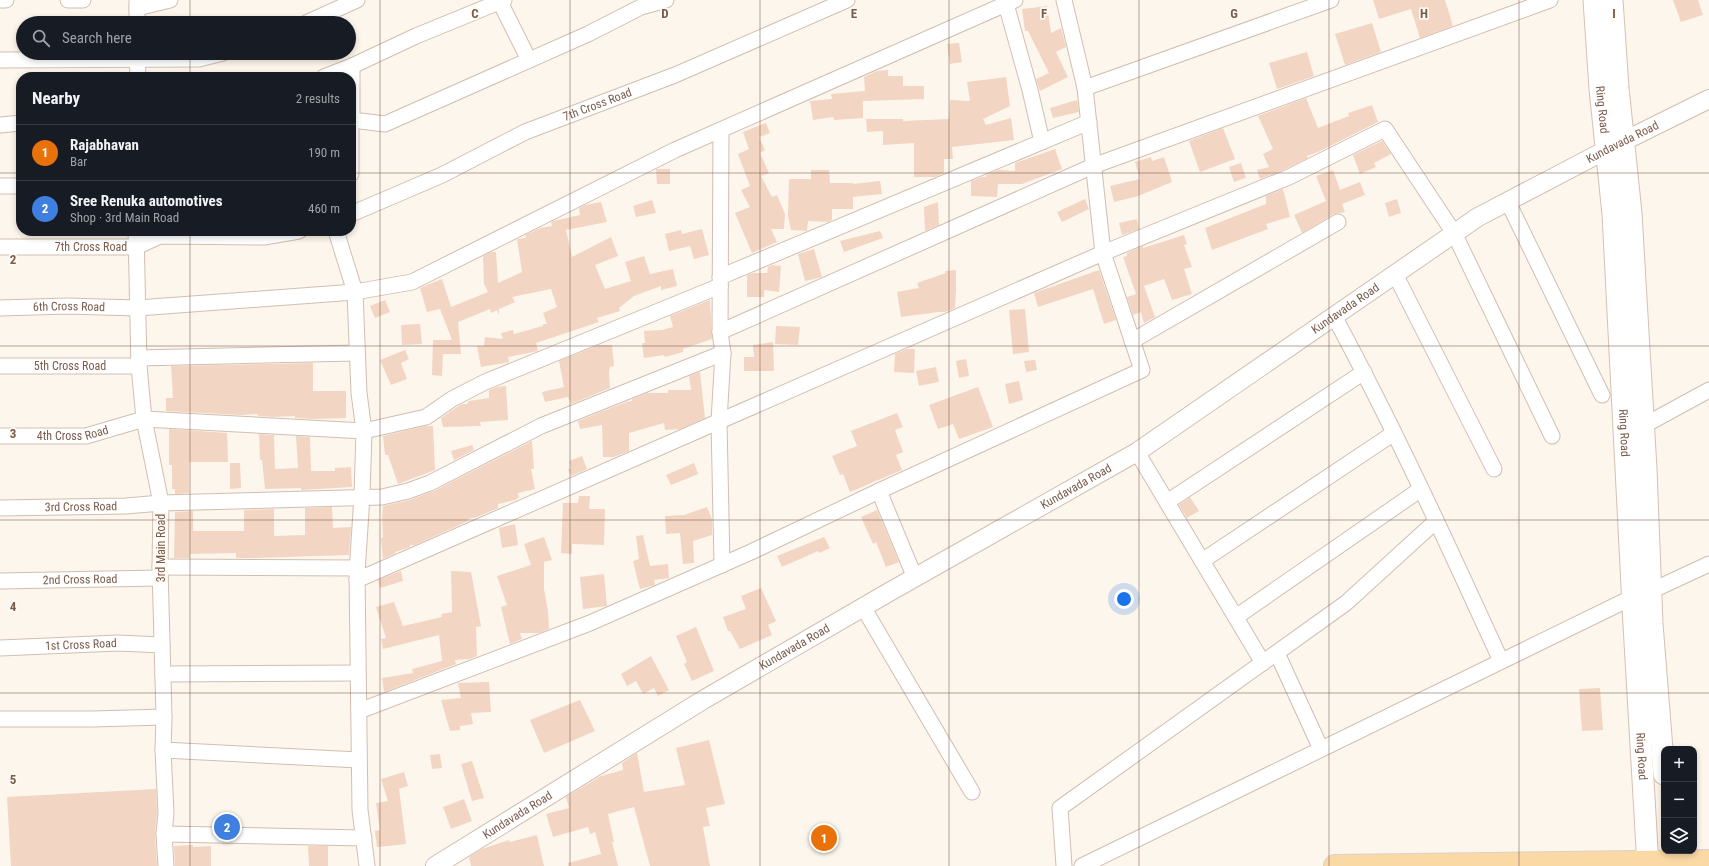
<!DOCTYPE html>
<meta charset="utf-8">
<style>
:root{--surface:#171b24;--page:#20242c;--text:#f1f3f6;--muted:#9ea1a6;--line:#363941;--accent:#db2777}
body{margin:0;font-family:"Roboto Condensed",sans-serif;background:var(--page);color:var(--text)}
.controls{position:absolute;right:12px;bottom:12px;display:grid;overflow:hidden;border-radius:8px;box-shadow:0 2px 6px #0003}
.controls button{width:36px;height:36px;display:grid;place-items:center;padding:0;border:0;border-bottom:1px solid var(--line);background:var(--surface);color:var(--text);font:20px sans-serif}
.you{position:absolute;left:1124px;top:599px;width:14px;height:14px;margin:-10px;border:3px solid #fff;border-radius:50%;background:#1a73e8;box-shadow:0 0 0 6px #1a73e833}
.badge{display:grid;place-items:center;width:26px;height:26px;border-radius:50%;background:var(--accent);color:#fff;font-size:13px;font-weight:700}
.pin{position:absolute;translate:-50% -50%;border:2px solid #fff;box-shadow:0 1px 4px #0006}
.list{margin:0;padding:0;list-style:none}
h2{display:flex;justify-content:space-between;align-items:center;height:52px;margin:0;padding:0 16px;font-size:17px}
h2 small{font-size:13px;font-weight:400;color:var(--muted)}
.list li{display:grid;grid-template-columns:26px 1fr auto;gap:12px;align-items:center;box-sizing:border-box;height:56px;padding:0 16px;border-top:1px solid var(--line)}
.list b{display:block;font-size:15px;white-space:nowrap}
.list p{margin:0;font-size:13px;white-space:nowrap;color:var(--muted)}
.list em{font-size:13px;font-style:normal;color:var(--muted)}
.icon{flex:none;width:22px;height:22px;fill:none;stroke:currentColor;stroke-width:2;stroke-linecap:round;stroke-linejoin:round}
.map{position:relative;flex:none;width:1709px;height:866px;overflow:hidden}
.search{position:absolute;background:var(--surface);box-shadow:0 2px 6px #0003;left:16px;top:16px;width:340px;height:44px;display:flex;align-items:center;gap:10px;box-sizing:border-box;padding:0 14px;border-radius:22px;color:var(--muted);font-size:15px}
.panel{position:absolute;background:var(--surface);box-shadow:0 2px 6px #0003;left:16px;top:72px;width:340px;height:164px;border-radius:16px}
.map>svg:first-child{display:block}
</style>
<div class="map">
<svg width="1709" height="866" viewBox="0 0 1709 866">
<rect width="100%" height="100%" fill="#fdf6ec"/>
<!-- building -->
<path fill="#f3d5c3" d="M1373,0H1445L1453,26L1420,38L1411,9L1379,19Z
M1673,0H1698L1703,15L1681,22Z
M1047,6L1051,33L1061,28L1066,47L1056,52L1068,77L1040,91L1036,79L1049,73L1028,31H1025L1022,9Z
M1372,23L1381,52L1345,65L1335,34Z
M959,43L962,62L950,64L947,44Z
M1307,52L1314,76L1277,89L1269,63Z
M888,70V76H903V86H924V99L863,101V118L834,120L833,117L813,120L810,101L832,99L831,94L865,91L864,77L877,71Z
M1006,77L1010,106L983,119L986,125L1011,118L1014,140L952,147L953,159H944V173L935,177H914V143L883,145V131L867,132L866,119H903V121L949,119L950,100L970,101L967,82Z
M1306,98L1318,128L1349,116L1348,113L1372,105L1378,122L1320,151L1307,156L1308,158L1285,169L1260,179L1257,170L1269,167L1263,154L1273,149L1258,116Z
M1077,100L1079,112L1053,118L1050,108Z
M766,123L770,133L759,137L765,150L760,153L769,173L761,176L772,197L777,195L785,214L784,229H771L777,242L752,253L735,213L750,207L741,190L750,186L738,154L749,149L743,132Z
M1223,128L1235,159L1200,172L1189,141Z
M1382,141L1391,154L1374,163L1376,167L1360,174L1353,155Z
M1055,149L1062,169L1022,184H998L997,197L971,196V181L982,177H986V175L998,170L1015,171V163Z
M1151,157L1152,161L1164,157L1172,182L1138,196L1114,202L1110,186L1140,179L1135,162Z
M1241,163L1246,178L1234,182L1229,167Z
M656,169H670V184H657Z
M811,170H829L830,183H853V184L880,181L882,194L853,197V209H832V220L828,222L808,221L807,231L791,230L788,216L789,179H811Z
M1333,170L1340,190L1360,182L1365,195L1342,204L1345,212L1334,214L1302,233L1294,215L1326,201L1316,176Z
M1283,189L1290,217L1266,224L1268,229L1212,250L1205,228L1266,204V196Z
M1085,199L1089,209L1062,222L1057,212Z
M1397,199L1401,213L1389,217L1385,203Z
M652,200L656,213L636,217L633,206Z
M601,202L607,222L566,230L572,257L611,237L618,256L595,265L605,289L631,281L625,262L644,256L650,274L673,269L677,286L661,290V286L634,296L619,308L620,311L597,318L599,322L536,343L538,351L508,357L509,362L481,367L477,346H484L485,337L503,339L501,333L513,330L514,334L543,326V324H547L543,313L557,307L551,289L512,297L515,302L499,309V315L497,310L491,313L490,309L458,322L461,354H443L442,376L432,375L433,340H452L440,309L427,312L420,288L442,279L451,307L488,292L484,284L483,256L491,252H496L498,283L522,272L517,239L526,238L525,235L540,228L552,226L551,222L553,221L580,215L579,208L585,205Z
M938,202L939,225L925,231L924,207Z
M1137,219L1139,229L1122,235L1119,223Z
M702,229L709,255L694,259L690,246L669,251L665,234L681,230L682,234Z
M880,231L883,238L844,252L840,241Z
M1184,235L1187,244L1184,245L1192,267L1184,269L1192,294L1172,300L1164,279L1144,286L1155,317L1144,323L1141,312L1133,315L1127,297L1136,294L1123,257L1127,256V253L1143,246V248Z
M814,249L822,277L805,281L798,254Z
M772,265L781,266L779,292L764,290V297H747V275L753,273H767L768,267Z
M956,270V290L955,308L945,312H938L901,317L897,292L919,288L917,283L946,273L945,271Z
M1099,270L1116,320L1104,324L1093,289L1038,307L1034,293Z
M385,300L390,312L375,318L370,306Z
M710,300L712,339L683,349V352L665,357L664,355L644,358L642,343H645L644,331L662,330L673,327L670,316Z
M1025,309L1029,352L1013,354L1009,310Z
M420,324L422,344L402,345L401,325Z
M776,326L800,327L798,345L775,344Z
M773,342L774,371H744V357H754L753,345Z
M599,345H612L614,366L610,367L609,373L610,388L571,404L568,397L545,402L542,392L564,387L559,361Z
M907,349H915L914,373L894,372L895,354Z
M405,350L409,359L401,363L407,379L391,385L380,360Z
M966,359L969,376L959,378L956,361Z
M1035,360L1037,370L1026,372L1024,361Z
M313,363V391H346V418L316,419L295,418V416L273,417L258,416V414L241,415L166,411V398H173L171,366Z
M936,367L939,382L919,386L916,371Z
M700,372L705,418L680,429L665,430L664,423L629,433V451L614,457H603L602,425L580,429L578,421L626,402L632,401V399L647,393H668V390H691L689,376Z
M1019,381L1023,400L1009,404L1005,384Z
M506,386L508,420L480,422L481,426L443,427L441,418L457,407L462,404H467L469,401L489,398V390L497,387Z
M978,387L993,427L959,439L953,424L938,429L929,405Z
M897,413L903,427L895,430L903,452L896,455L902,470L850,492L843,474L840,475L832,456L857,446L851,431Z
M425,426H433L435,470L398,484L388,455H385L383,436Z
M169,429L227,433L228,462H189V493L175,494V489H172V465H169Z
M259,434L274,435L275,469L298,468L296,436L310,437L311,471H335V468L351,467L352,487L301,490V488L265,489L262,460H260Z
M532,441L534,469H531L535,489L518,493L519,497L515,500L498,504V508L477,517L468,519V521L415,545H410V547L395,552L396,553L383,559L381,538H383L382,517L383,506L410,500L434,491Z
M472,445L474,450L454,460L451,451Z
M582,456L587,469L571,476L568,469L571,468L569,461Z
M230,463H240L241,488L230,489Z
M694,463L698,474L671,485L666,475Z
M579,496H590L589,509H605L604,545L572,544V554L561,553L563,503H578Z
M1190,497L1199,511L1187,518L1179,505Z
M332,507L333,528L351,527L349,555L252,558H236V553L190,554V558H174L175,512L193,511V531H244V510L274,509V536L305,535V508Z
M707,507L712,519V535L693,541L694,563L683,564L680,533L666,534L665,516L684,515Z
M877,510L899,562L886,567L876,542L873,544L861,517Z
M515,524L518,545L502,548L499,528Z
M643,535L650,566L668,564L669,578L654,580L655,585L640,589L633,561L639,559L636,536Z
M544,537L552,560L544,562V589L548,611L549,629L539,633H520L522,639L510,644L501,607L507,605L497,576L531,565L524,544Z
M824,537L830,548L819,553L818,551L782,567L777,556Z
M401,571L403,581L380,588L378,580Z
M451,571L471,572L481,626L476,627L477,656L470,659L455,660L456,664L384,692L382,678L413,673L412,669L442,661L439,635L383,649L381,639L386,638L376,607L394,602L403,626L442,617L441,614L452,612Z
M604,574L607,606L583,609L580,577Z
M761,588L776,621L768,625L772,635L740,649L730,631H728L723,617L746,609L741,596Z
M696,627L714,671L692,681L684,664L687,662L676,636Z
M651,656L669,690L658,696L654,688L643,694L636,681L627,686L621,674Z
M489,682L491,712L471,713L473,724L460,726V730L450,731L441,700L461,698L458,683Z
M1600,688L1603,730L1582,731L1579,689Z
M580,700L595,731L544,753L530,720Z
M709,740L725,804L706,808L710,826L703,827L710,866H650L634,807L608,814L614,842H612L618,866H568V863L601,854L595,832L590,834L588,827L553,837L546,814L569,808L566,797L601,776L623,770L622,763L637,753L644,792L685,785L676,748Z
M440,754L442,768L432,769L430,755Z
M472,761L484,798L472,801L461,764Z
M404,772L408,786L399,789L406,844L377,847L375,831L380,830L376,803L388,801L381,779Z
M156,789L157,813L155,834L157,866H11L7,797Z
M464,799L472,821L451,829L443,807Z
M537,835L544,866H471L469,857L482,849L509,840L510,842Z
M193,845V847L211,846V866H175L174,846Z
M308,846H328V866H309Z"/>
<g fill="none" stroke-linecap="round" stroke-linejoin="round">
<defs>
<g id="minor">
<path d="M0,0H6"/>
<path d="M68,0H83"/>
<path d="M137,0V23"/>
<path d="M504,0L416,36L352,66V120L385,124L588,34L641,7L666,0"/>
<path d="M500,2L529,60"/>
<path d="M1006,4L1030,90L1042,142"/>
<path d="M137,8L170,0"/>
<path d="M306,23L357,0"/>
<path d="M137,53L138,77"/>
<path d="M0,60L199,59L223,53"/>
<path d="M324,77L352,66"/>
<path d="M1085,88L1331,0"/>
<path d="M351,119V174"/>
<path d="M0,125L21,123"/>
<path d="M721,131L720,332L723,353L719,421L722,565"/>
<path d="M0,186H21"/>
<path d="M1508,202L1602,395"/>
<path id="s1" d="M351,214L442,175L525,132L675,75L847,0"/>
<path d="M136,231L139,366L144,419L161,503L160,567L164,717L163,750L166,813L164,834L166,866"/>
<path d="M336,231L355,292L359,393L364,431L362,496L357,573L360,810L367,866"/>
<path id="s2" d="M0,247H136L160,236L264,237L299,231"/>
<path d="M1395,274L1494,469"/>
<path d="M720,277L1089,122"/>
<path id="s3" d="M0,308L67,306L138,308L355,292L412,282L675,150L1015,0"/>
<path d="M1334,316C1395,429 1448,545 1501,661"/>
<path d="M720,332L1093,166L1550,0"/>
<path d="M1132,341L1338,222"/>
<path d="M139,358L357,353"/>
<path id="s4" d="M0,366H139"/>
<path d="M1643,426L1709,390"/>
<path id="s5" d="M0,436H86L144,419L364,431L426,417L452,399L485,382L720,286"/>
<path d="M1137,452L1263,663"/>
<path d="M879,491L915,578"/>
<path d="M1167,502L1364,372"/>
<path id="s6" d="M0,508L126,506L161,503L382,497L408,491L430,483L541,426L723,353"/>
<path d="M1202,561L1394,433"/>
<path d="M160,567L357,568"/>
<path d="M357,580L1103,253L1289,177L1385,129L1454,233L1552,436"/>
<path id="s7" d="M0,581L160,578"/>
<path d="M1651,591L1709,564"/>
<path d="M863,607L972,792"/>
<path d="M1236,617L1421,489"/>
<path id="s8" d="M0,648L118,643L162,645"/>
<path d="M1277,653L1321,749"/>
<path d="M163,674L358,673"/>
<path d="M359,711L590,623L751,552L879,491L1142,370L1103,253L1085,88L1064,0"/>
<path d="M0,719H93L164,717"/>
<path d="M163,750L359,760"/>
<path d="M164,834L364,838"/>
<path d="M1064,866L1060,808L1346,603L1436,521"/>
<path d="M1082,866L1633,597"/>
</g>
<g id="tertiary">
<path id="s9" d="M435,866L703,700L891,591L1137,452L1478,217L1606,150L1709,99"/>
</g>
<g id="secondary">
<path id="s10" d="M1594,0L1600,89L1613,214L1634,625L1648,866"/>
<path d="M1612,0L1618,88L1631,213L1646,469L1652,624L1664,774"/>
</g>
<path id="primary" d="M1335,866L1709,861"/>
</defs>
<!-- minor casing -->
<use href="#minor" stroke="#d1beb0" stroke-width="17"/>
<!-- tertiary casing -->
<use href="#tertiary" stroke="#d1beb0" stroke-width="20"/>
<!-- secondary casing -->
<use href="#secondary" stroke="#d6c0b0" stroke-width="23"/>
<!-- primary casing -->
<use href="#primary" stroke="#dad1cd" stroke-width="24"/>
<!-- minor -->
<use href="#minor" stroke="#fff" stroke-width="15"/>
<!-- tertiary -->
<use href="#tertiary" stroke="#fff" stroke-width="18"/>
<!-- secondary -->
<use href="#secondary" stroke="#fff" stroke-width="21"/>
<!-- primary -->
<use href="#primary" stroke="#fbd9a5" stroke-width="22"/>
</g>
<!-- grid -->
<path fill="none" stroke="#7a5c4d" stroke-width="1" stroke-opacity="0.55" d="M190,0V23M380,0V866M570,0V866M760,0V866M949,0V866M1139,0V866M1329,0V866M1519,0V866M190,53V77M0,173H21M351,173H1709M190,231V866M0,346H1709M0,520H1709M0,693H1709"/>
<g text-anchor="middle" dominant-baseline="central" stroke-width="3.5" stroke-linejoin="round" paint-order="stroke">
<!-- street labels -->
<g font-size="12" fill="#7a5c4d" stroke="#fffaf3">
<text stroke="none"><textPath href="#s1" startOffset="270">7th Cross Road</textPath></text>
<text stroke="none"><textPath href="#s10" startOffset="110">Ring Road</textPath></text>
<text stroke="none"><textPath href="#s9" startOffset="1392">Kundavada Road</textPath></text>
<text stroke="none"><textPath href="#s2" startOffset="91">7th Cross Road</textPath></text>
<text stroke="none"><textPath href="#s3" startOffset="69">6th Cross Road</textPath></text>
<text stroke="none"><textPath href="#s9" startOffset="1068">Kundavada Road</textPath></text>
<text stroke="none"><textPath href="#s4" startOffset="70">5th Cross Road</textPath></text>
<text stroke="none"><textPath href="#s5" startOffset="73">4th Cross Road</textPath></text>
<text stroke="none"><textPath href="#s10" startOffset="434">Ring Road</textPath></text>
<text stroke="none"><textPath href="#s9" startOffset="745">Kundavada Road</textPath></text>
<text stroke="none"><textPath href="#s6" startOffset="81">3rd Cross Road</textPath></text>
<text transform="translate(161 548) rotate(-90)">3rd Main Road</text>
<text stroke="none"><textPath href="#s7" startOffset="80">2nd Cross Road</textPath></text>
<text stroke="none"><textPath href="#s8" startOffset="81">1st Cross Road</textPath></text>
<text stroke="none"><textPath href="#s9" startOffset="421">Kundavada Road</textPath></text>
<text stroke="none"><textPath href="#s10" startOffset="758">Ring Road</textPath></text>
<text stroke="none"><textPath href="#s9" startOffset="97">Kundavada Road</textPath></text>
</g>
</g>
<g font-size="13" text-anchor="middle" font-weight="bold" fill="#7a5c4d" stroke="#fffaf3" stroke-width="3.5" stroke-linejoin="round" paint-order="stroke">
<text x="475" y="18">C</text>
<text x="665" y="18">D</text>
<text x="854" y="18">E</text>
<text x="1044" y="18">F</text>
<text x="1234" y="18">G</text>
<text x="1424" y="18">H</text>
<text x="1614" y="18">I</text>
<text x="13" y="264">2</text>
<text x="13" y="438">3</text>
<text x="13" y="611">4</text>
<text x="13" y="784">5</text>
</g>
</svg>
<div class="controls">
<button>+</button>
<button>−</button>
<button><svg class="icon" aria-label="layers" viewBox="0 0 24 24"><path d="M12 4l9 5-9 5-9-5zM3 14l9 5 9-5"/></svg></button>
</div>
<div class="you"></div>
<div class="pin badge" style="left:824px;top:838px;background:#e8710a">1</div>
<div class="pin badge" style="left:227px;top:827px;background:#3f7fe0">2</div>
<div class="search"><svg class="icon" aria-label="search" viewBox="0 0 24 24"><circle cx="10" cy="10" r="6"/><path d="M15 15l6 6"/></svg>Search here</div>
<section class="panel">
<h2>Nearby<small>2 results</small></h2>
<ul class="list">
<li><span class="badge" style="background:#e8710a">1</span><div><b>Rajabhavan</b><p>Bar</p></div><em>190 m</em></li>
<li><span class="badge" style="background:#3f7fe0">2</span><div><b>Sree Renuka automotives</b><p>Shop · 3rd Main Road</p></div><em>460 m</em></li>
</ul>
</section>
</div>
